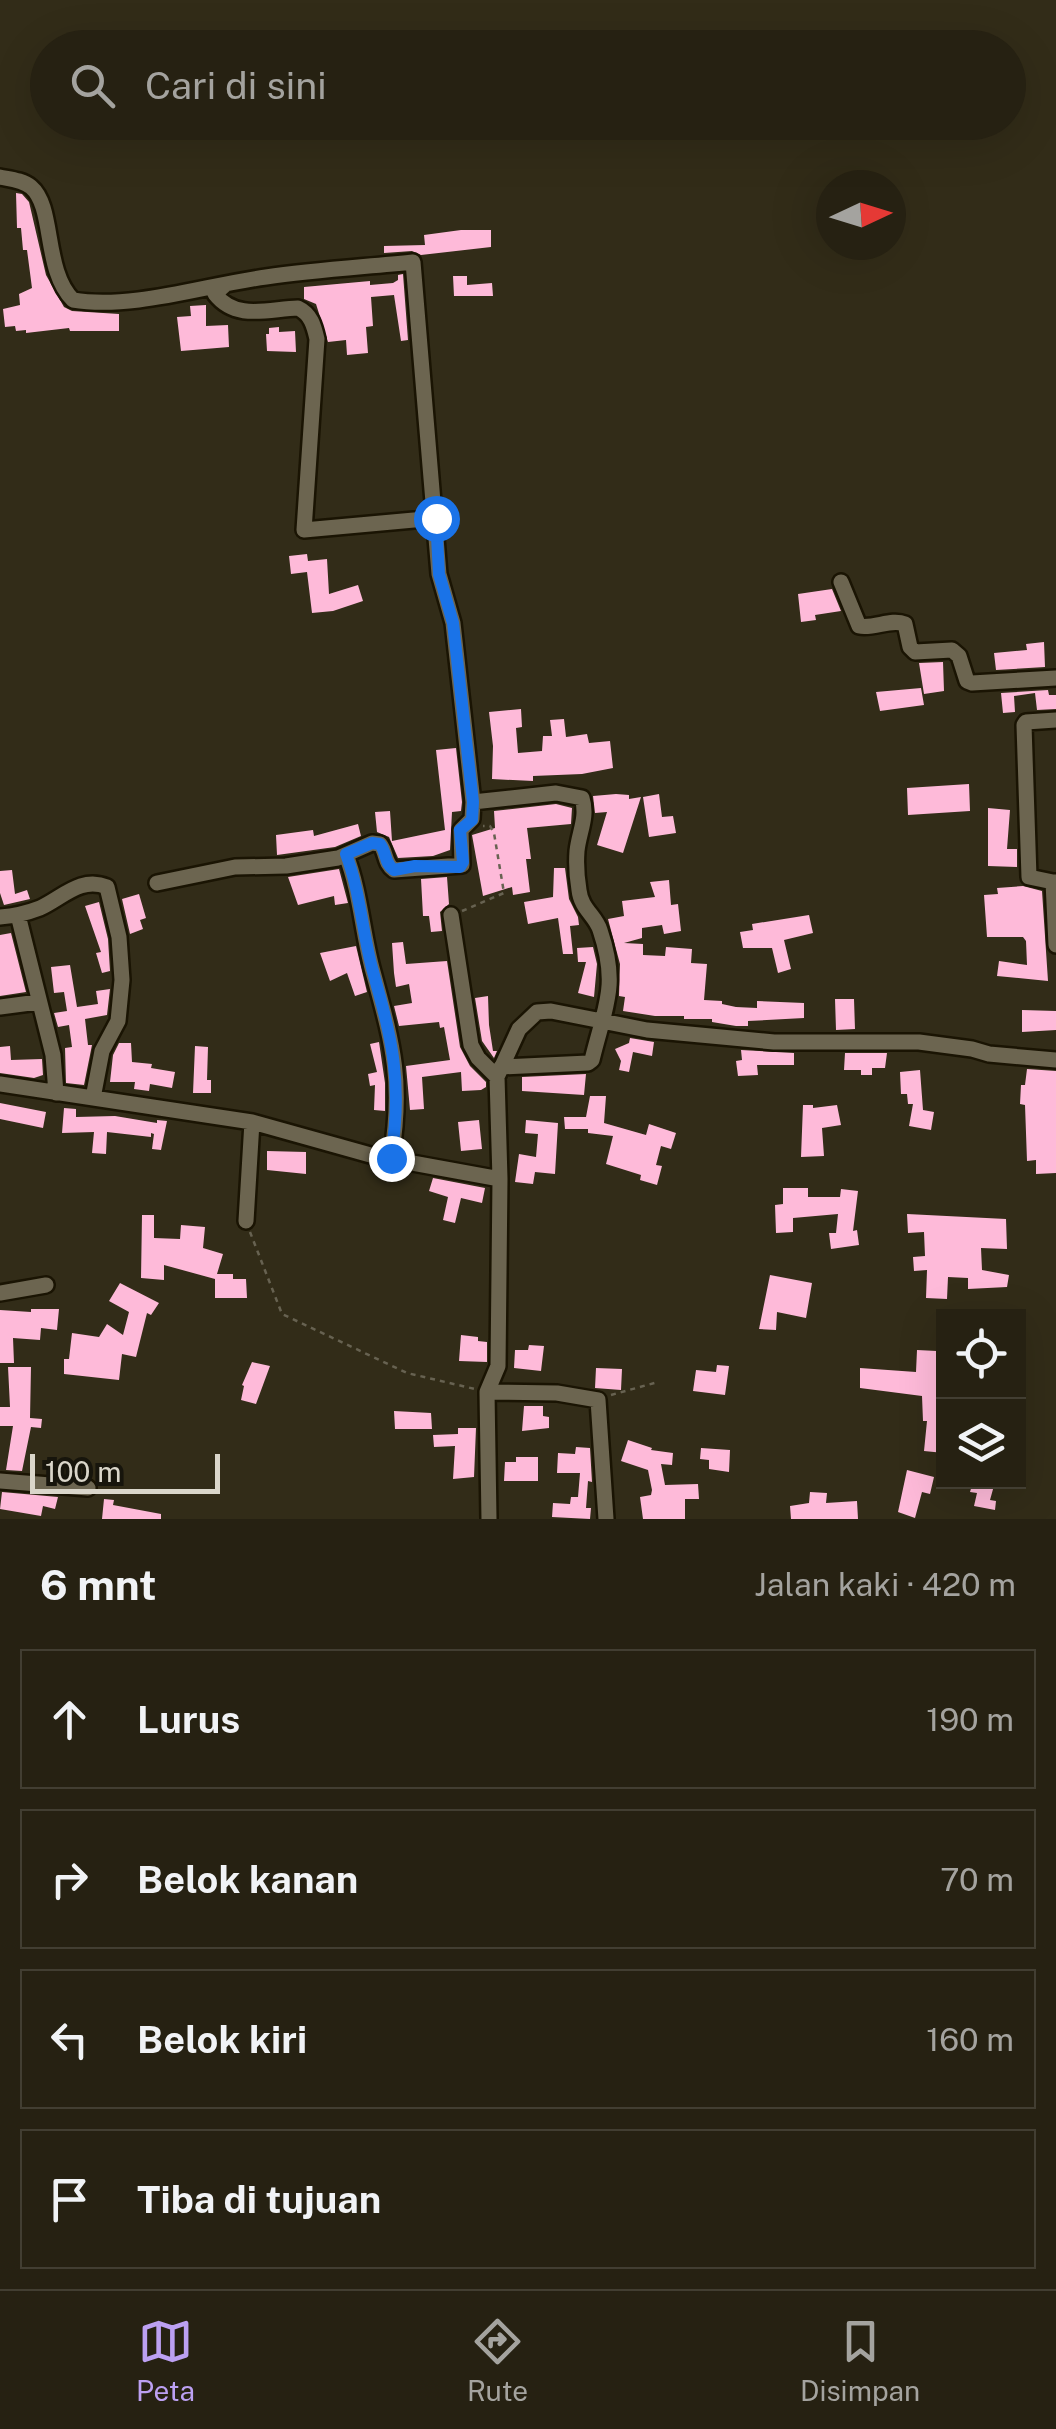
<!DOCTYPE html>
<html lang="id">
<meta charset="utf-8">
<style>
:root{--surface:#262112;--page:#322e20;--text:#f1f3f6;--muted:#a4a39f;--line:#423e32;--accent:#bca0f2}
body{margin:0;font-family:"Public Sans",sans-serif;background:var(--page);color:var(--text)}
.controls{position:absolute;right:30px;bottom:30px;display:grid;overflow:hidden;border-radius:0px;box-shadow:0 10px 40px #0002}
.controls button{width:90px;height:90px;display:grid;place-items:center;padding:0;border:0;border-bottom:2px solid var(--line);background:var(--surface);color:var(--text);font:50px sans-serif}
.compass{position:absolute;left:816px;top:170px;width:90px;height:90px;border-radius:50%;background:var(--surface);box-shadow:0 10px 40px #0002;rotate:86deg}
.scale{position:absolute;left:30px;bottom:25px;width:190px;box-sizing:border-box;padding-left:10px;border:5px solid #dad6ca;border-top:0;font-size:28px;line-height:35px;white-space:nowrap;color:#dad6ca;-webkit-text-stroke:8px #17150c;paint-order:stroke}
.stop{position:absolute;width:30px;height:30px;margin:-22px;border:8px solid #1a73e8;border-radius:50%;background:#fff}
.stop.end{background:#1a73e8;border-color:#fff;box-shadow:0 2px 10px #0008}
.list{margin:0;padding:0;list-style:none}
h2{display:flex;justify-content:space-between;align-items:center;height:130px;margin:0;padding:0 40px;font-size:42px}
h2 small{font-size:32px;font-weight:400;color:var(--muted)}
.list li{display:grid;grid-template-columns:65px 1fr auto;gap:30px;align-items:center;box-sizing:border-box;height:140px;margin:0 20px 20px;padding:0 20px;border:2px solid var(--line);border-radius:0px}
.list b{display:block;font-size:38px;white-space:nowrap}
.list em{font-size:32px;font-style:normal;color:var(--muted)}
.icon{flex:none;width:55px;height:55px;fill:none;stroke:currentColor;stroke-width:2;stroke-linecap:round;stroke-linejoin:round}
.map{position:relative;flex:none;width:1056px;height:1519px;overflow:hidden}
.search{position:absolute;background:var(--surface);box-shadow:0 10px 40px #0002;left:30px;right:30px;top:30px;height:110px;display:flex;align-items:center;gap:25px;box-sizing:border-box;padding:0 35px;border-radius:55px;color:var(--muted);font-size:38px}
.sheet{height:770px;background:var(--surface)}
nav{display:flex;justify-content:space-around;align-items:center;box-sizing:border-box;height:140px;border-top:2px solid var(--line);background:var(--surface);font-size:28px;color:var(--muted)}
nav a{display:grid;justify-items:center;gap:5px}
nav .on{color:var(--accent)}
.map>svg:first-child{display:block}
</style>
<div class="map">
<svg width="1056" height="1519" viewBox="0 0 1056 1519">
<rect width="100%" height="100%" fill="#322c18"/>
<!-- building -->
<path fill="#febad9" d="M16,193L22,194L29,202L46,275L64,307L72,311L119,314V331H70L69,328L26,333V330L16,331L15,326L5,327L3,309L20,305L19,294L32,288L27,250H23L21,228H17Z
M461,230H491V247L421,255L412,251L384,253V246L425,245L424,235Z
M403,274L408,340L401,341L394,295L371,297L373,326L366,327L368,353L347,355L346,340L328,342L316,304L304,299V287L370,281V285L393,283L398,280V275Z
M453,276H467V285L492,283L493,296H454Z
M206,305V326L228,325L229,347L181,351L177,317L191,316L190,306Z
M279,327V332L295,331L296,352L267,351L266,334H269V328Z
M307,554L308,561L327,559L329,594L358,585L363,601L333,611L312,613L307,572L291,574L289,556Z
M832,589L841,611L815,615L816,620L801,622L798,594Z
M1044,642L1045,667L996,670L994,653L1027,650L1026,644Z
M943,662L944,691L924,694L919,663Z
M921,688L924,705L880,711L876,692Z
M1048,690L1049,695H1056V709L1037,710L1035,693L1014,696L1015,712L1003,713L1001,693Z
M521,709L522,727L516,728L518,753L542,751L543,736H552L550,720L564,719L566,737L587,734L589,743L610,741L613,768L582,774L533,776V781L492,779L493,746L489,712Z
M456,748L462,802L461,811L452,812L450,850L433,856L398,858L389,837L377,832L375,812L390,811L392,841L445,830L436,750Z
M969,784L970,811L908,815L907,788Z
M616,794L629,795V799L641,797L623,853L597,845L607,812L595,813L593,796Z
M659,794L662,817L673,816L676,833L649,837L643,797Z
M556,804L572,808L571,824L527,828L531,859H526L530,892L513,895L512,887L483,896L472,835L495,828L494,811Z
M988,808L1010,810L1007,849H1017V867L988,866Z
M358,824L361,836L335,847L277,855L276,835L313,830L314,836Z
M554,868H565L569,899L578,917L579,925L570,926L573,954H563L558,918L528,924L524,902L553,897Z
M339,869L348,903L335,905L334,896L298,905L288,877Z
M12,870L15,894L27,890L30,899L4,905L0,893V871Z
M447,877L449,904L440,912L442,931L431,932L429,916H423L421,879Z
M669,880L671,905L678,904L681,931L664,934L662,925L642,928V938L624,943L643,944V955L665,956L666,947L692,949L691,963L707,964L704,1000L722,1001V1004L736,1007L757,1008V1001L804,1003V1018L748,1021V1026H736L712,1022V1019H684V1016H655L623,1011L625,997L619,996L620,964L608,919L624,916L622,901L655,897L650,882Z
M1023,886L1042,891L1048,981L997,976L999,961L1027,965L1026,941L1023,937H987L984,895L998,894L997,888Z
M139,894L146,918L140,920L143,929L130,934L122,899Z
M99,902L108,939L110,971L102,973L96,953L101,952L85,906Z
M809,915L813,933L784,940L791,969L778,973L772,948H743L740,932L753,930L752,924Z
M11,933L26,992L0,996V935Z
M403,942L406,964L447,961L460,1047L470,1066L486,1082V1087L481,1090L462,1091L461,1072L422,1077L424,1109L410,1110L406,1066L450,1060L444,1027L440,1028L439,1022L399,1026L394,1006L412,1003L409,984L396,987L394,973L392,943Z
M356,946L367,992L355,996L347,973L330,981L320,953Z
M593,947L597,964L594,997L578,993L586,962H578L577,948Z
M70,965L77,1007L98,1004L96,991L110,989L107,1015L85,1019L88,1045H92L84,1085L66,1083L65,1048L72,1047L69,1025L58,1027L54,1013L67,1011L64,992L54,993L51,967Z
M488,996L489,1025L493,1051H497L494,1058L482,1041L475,998Z
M835,999H854L855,1029L836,1030Z
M1022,1010L1056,1011V1030L1022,1032Z
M630,1038L654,1042L652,1056L633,1052L629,1072L619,1070L621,1061L615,1049L629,1043Z
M379,1042L385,1083V1111L374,1110L375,1085L370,1086L368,1074L377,1072L370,1044Z
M119,1043H131L132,1062L152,1064L151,1068L175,1072L172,1088L150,1084L149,1091L134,1089L135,1082H110L113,1055Z
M10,1046L11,1060L42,1059L43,1075L34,1078L0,1073V1047Z
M195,1046L208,1047L207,1080H211V1093H193Z
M741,1050L794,1053V1065H757L758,1075L738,1076L736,1061L742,1060Z
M845,1053H887L885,1068H872V1075H861V1070H844Z
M1027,1069L1056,1071V1173L1036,1174V1160L1027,1161L1025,1105L1020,1104L1021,1085H1025Z
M920,1070L923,1110L934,1112L931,1130L909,1126L913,1104H908L907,1094H901L900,1072Z
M586,1074L584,1095L522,1091V1077Z
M590,1096H606L604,1123L646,1135L649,1124L676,1133L671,1149L661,1146L656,1165L662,1166L657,1185L640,1180L641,1175L606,1164L613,1136L588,1133V1129H565L564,1117H586Z
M0,1103L46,1112L43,1128L0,1119Z
M803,1105H813V1108L837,1105L841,1125L822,1128L824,1156L801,1157Z
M64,1108L76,1109V1117L115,1116L157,1123V1120L167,1121L161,1150L152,1149L154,1134L151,1133V1137L107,1132L106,1154L92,1153L94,1132L62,1133Z
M479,1120L482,1149L461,1151L458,1122Z
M526,1120L558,1123L555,1174L535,1172L533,1184L515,1182L519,1154L536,1157L538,1134L525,1133Z
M267,1151L306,1152V1174L267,1170Z
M433,1178L485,1188L482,1203L461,1198L455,1223L443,1220L448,1197L429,1191Z
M783,1188H808V1197H840L841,1189L858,1191L853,1231L857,1230L859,1245L831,1249L829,1233H836L838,1214L793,1218V1232L776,1233L775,1205L783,1204Z
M907,1214L1006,1219L1007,1249L981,1248L982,1270L1009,1275L1007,1287L968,1289V1278L948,1277L947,1299L926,1298L927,1270L914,1271L913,1257L925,1256L924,1232L908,1233Z
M142,1215H154V1238L180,1239L181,1225L205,1227L203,1248L223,1254L217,1274H233V1279H246L247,1298H215V1279L164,1265V1280L141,1278Z
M770,1275L812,1283L806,1318L777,1312L776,1330L759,1329Z
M120,1283L159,1303L151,1315L147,1313L136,1357L122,1354L119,1380L64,1374V1359H69L72,1333L99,1337L107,1324L123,1335L129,1312L109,1301Z
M31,1309H59L57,1330L41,1328L40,1340L13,1338L14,1363H0V1310L31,1312Z
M461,1335L478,1337V1341L487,1342V1362L459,1361Z
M529,1345L544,1346L541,1371L514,1368L515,1350H528Z
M917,1350L937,1351V1371H944V1453L924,1451L927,1421H923L922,1396L860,1388V1368L916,1372Z
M252,1362L270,1366L256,1404L241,1400L244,1386L242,1385Z
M717,1365L729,1366L725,1395L693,1391L696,1370L716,1372Z
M8,1367H31L30,1418L42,1419L41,1428L31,1427L22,1471L6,1470L13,1426H0V1407H10Z
M596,1368L622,1369L621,1390L595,1388Z
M524,1406H543V1416L549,1417V1428L522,1431Z
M394,1411L431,1413L432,1429H395Z
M458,1428H476L474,1477L453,1479L455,1446L434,1447L433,1435L458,1434Z
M628,1440L652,1448L651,1450L673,1453L672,1465L661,1464L665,1485L698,1484L699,1499H685V1519H643L640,1497L651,1495L652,1490L648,1470L621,1461Z
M576,1447L590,1448L592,1482L588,1481L586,1508H591L590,1519L552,1517L553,1503L570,1504L571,1497H578L580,1473H557L558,1453L575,1454Z
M701,1448L730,1450L729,1472L709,1469V1460L700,1459Z
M516,1457H538V1481H504L505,1462H516Z
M907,1470L934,1477L930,1494L922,1492L915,1518L898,1512Z
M973,1482H995L990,1500L996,1501L995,1510L974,1506L977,1493L970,1492Z
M2,1492L58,1497L55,1509L43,1506L41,1516L0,1509Z
M810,1492L827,1493L826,1503L857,1501L858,1519H791L790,1506L809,1503Z
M104,1499L114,1500L113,1505L161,1514V1519H102Z"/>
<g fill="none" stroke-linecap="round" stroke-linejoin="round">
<defs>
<path id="minor" d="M0,177C10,179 23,180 31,187C55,207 43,270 73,300C132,310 206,285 266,277C314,270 364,267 413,262L439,574L453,623L473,802L472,819L461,830L462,865L394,870C384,863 387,853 380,844L372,843L338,858L286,866L235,867L157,883
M226,284L215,294C236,321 268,309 298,308C311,314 314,326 317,339L304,530L436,518
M841,582L859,626C875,629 891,618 905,624L910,647L915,652L952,650L959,656L967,681L972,683L1056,678
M473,802L556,793L582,798C588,817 579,832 577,851C576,864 577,878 579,890C581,909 595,915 600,930C619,986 605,1006 592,1060L588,1063L501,1067
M346,855C360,891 362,930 372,968C392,1042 404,1079 391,1158
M1053,882L1029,877L1024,725L1026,722L1056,720
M1056,882H1053L1056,945
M18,915L53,1055L56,1093
M451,915L471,1045L478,1058L497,1077
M0,917C14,916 27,913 40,908C62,898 81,876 107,887L119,937L122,980L118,1021L102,1051L93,1098
M0,1007L38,1002
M0,1084L252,1122L374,1156L500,1179
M246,1221L252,1122
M0,1293L46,1285
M487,1392L557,1393L598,1400L606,1519
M0,1481L88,1488
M489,1519L487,1392L498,1366L500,1179L497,1077L519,1029L537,1012L551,1011L647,1030L774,1042H919L972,1049L989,1054L1056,1060"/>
</defs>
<!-- minor casing -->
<use href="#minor" stroke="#1a1403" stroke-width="20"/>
<!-- path -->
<path stroke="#676251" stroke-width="2.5" stroke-dasharray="5 5" stroke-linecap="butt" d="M462,911L504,893L494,833L490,826H483
M250,1232L282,1314L407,1373L475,1389
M611,1395L658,1382"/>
<!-- minor -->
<use href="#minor" stroke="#6c6550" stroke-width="15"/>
</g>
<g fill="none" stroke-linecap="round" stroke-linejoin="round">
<!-- route -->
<path stroke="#1a73e8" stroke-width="12" d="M391,1158C403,1082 392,1039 372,968C362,930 360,891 346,854L372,843L380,844C387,853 384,863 394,870L415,866L460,867L463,862L460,830L472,820L473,802L453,623L439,574L436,518"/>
</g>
</svg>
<div class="controls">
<button><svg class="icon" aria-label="locate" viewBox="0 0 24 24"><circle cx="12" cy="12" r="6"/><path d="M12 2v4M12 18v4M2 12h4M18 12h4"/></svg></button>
<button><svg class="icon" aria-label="layers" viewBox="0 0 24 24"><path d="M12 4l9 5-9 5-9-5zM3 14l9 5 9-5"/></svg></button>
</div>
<svg class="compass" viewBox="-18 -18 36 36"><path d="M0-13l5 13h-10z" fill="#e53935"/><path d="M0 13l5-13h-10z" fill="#a4a39f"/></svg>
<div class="scale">100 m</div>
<div class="stop" style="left:436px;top:518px"></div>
<div class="stop end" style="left:391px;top:1158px"></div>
<div class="search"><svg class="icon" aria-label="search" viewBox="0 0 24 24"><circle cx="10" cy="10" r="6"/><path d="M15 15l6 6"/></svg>Cari di sini</div>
</div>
<section class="sheet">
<h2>6 mnt<small>Jalan kaki · 420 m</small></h2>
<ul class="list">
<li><svg class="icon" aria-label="ahead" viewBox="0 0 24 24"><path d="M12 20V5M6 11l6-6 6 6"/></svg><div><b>Lurus</b></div><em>190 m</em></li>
<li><svg class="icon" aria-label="right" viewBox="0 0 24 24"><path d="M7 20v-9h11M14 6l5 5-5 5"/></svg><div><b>Belok kanan</b></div><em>70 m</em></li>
<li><svg class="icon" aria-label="left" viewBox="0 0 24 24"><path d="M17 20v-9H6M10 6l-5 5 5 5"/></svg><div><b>Belok kiri</b></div><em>160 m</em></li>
<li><svg class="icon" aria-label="arrive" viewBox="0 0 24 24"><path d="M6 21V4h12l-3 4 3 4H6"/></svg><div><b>Tiba di tujuan</b></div></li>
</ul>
</section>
<nav>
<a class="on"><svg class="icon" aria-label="map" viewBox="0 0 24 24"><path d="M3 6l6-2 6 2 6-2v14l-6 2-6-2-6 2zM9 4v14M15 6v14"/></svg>Peta</a>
<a><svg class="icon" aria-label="directions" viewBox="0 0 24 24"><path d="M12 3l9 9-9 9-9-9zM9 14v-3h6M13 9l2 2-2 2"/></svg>Rute</a>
<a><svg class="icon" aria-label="saved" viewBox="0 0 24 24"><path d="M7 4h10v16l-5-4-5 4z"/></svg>Disimpan</a>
</nav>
